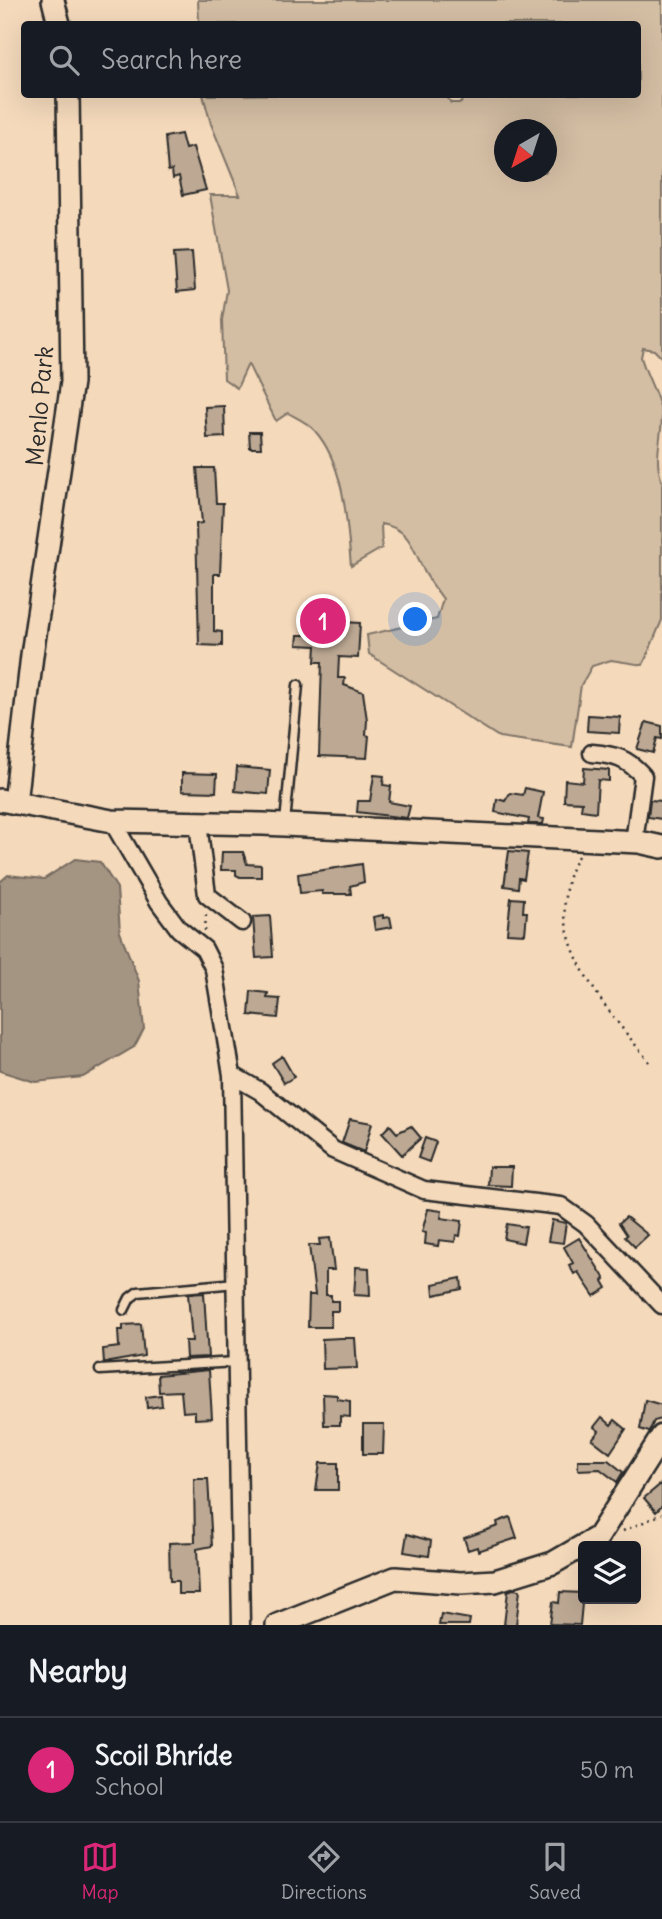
<!DOCTYPE html>
<meta charset="utf-8">
<style>
:root{--surface:#171b24;--page:#242831;--text:#f1f3f6;--muted:#9ea1a6;--line:#363941;--accent:#db2777}
body{margin:0;font-family:Delius,sans-serif;background:var(--page);color:var(--text)}
.controls{position:absolute;right:21px;bottom:21px;display:grid;overflow:hidden;border-radius:7px;box-shadow:0 7px 28px #0002}
.controls button{width:63px;height:63px;display:grid;place-items:center;padding:0;border:0;border-bottom:2px solid var(--line);background:var(--surface);color:var(--text);font:35px sans-serif}
.compass{position:absolute;left:494px;top:119px;width:63px;height:63px;border-radius:50%;background:var(--surface);box-shadow:0 7px 28px #0002;rotate:219deg}
.you{position:absolute;left:416px;top:620px;width:24px;height:24px;margin:-18px;border:5px solid #fff;border-radius:50%;background:#1a73e8;box-shadow:0 0 0 10px #1a73e833}
.badge{display:grid;place-items:center;width:46px;height:46px;border-radius:50%;background:var(--accent);color:#fff;font-size:23px;font-weight:700}
.pin{position:absolute;translate:-50% -50%;border:4px solid #fff;box-shadow:0 2px 7px #0006}
.list{margin:0;padding:0;list-style:none}
h2{display:flex;justify-content:space-between;align-items:center;height:91px;margin:0;padding:0 28px;font-size:30px}
h2 small{font-size:23px;font-weight:400;color:var(--muted)}
.list li{display:grid;grid-template-columns:46px 1fr auto;gap:21px;align-items:center;box-sizing:border-box;height:105px;padding:0 28px;border-top:2px solid var(--line)}
.list b{display:block;font-size:26px;white-space:nowrap}
.list p{margin:0;font-size:23px;white-space:nowrap;color:var(--muted)}
.list em{font-size:23px;font-style:normal;color:var(--muted)}
.icon{flex:none;width:38px;height:38px;fill:none;stroke:currentColor;stroke-width:2;stroke-linecap:round;stroke-linejoin:round}
.map{position:relative;flex:none;width:662px;height:1625px;overflow:hidden}
.search{position:absolute;background:var(--surface);box-shadow:0 7px 28px #0002;left:21px;right:21px;top:21px;height:77px;display:flex;align-items:center;gap:18px;box-sizing:border-box;padding:0 24px;border-radius:7px;color:var(--muted);font-size:26px}
.sheet{height:196px;background:var(--surface)}
nav{display:flex;justify-content:space-around;align-items:center;box-sizing:border-box;height:98px;border-top:2px solid var(--line);background:var(--surface);font-size:19px;color:var(--muted)}
nav a{display:grid;justify-items:center;gap:4px}
nav .on{color:var(--accent)}
.map>svg:first-child{display:block}
</style>
<div class="map">
<svg width="662" height="1625" viewBox="0 0 662 1625">
<rect width="100%" height="100%" fill="#f4d9bb"/>
<filter id="ink" filterUnits="userSpaceOnUse"><feTurbulence type="fractalNoise" baseFrequency=".0143" numOctaves="2"/><feDisplacementMap in="SourceGraphic" scale="14" xChannelSelector="R" yChannelSelector="G"/><feConvolveMatrix kernelMatrix="1 2 1 2 8 2 1 2 1" color-interpolation-filters="sRGB"/></filter>
<g filter="url(#ink)">
<!-- green -->
<path fill="#d3bda3" stroke="#7f7467" stroke-width="2" fill-rule="evenodd" d="M198,0H662V358L654,350L643,348L641,357C646,376 659,396 662,415C662,438 653,459 662,481V620L643,665L611,660L592,666L581,685L572,747L499,737L369,654L367,635L437,619L443,599C437,590 429,581 424,571C413,548 409,528 381,524L382,548L351,566C347,523 345,465 315,431C309,423 297,418 288,413L276,421L248,364L237,388L224,379L222,320L227,290L210,195H240L211,124L203,95L445,94L451,103H461L464,94H638V24H199ZM504,130H546V172H504Z"/>
<!-- water -->
<path fill="#a49482" stroke="#746a5f" stroke-width="2" d="M75,859L100,862L117,888L120,932L139,981L144,1029L134,1047L83,1077L35,1082L0,1071V882L8,875L44,879Z"/>
<!-- building -->
<path fill="#bca893" stroke="#2b2b2b" stroke-width="2" d="M181,134L185,149L193,147L206,190L183,195L179,176L173,178L172,170L168,171L165,137Z
M192,252L195,290L177,292L174,253Z
M224,406L225,437L207,438L205,407Z
M249,432H260L261,448H250Z
M197,468H214L216,503H223L220,574H214V631L222,632V646L199,645L196,524L202,523Z
M310,620L360,623L358,658L339,657L338,678H345L344,685L363,692L367,720L366,735L369,736L367,758L319,756L322,662H315L316,646L297,645L298,635H309Z
M588,715L620,717L619,733L587,731Z
M646,722L662,726V739L657,738L653,753L637,749Z
M237,767L270,770L268,794L235,791Z
M584,768L609,770V781L598,780L596,812L581,810L582,802L564,801L565,780L583,782Z
M182,773L217,774L216,792L182,791Z
M374,775L384,776L383,785L391,786L389,802L410,806L407,818L357,812L358,801H370Z
M525,788L543,792L538,818L544,819L543,824H528L529,819L495,812L497,799L505,801L510,793L523,795Z
M650,800L662,801V819L648,817Z
M509,851L528,853L524,879L519,878L518,888L504,886Z
M222,852H243L247,864L261,865V877H240L236,875V870H221Z
M362,864L364,882L350,886L351,894H322V891L300,893L298,874Z
M511,898L524,899L523,912H527L525,934L507,933Z
M383,915V918L390,917L392,927L375,930L373,917Z
M270,916L273,957L256,958L253,917Z
M251,991L268,993L267,998L280,999L278,1018L249,1015Z
M282,1056L294,1077L284,1083L272,1063Z
M350,1119L372,1123L364,1152L342,1143Z
M390,1125L397,1133L411,1126L421,1138L402,1155L382,1133Z
M425,1138L436,1142L429,1162L418,1158Z
M489,1167H512L511,1186L488,1185Z
M428,1209L442,1211L441,1218L462,1221L460,1236L456,1235L455,1242L439,1240L438,1246L425,1244L426,1233L422,1232Z
M626,1217L648,1235L635,1247L625,1237L627,1235L619,1223Z
M552,1220L566,1223L563,1243L548,1241Z
M507,1224L526,1227L523,1243L504,1239Z
M330,1238L334,1270H326V1295H331V1301H338V1311H331V1327H308L309,1295H315L309,1245H320L319,1239Z
M579,1238L605,1279L603,1281L607,1288L594,1296L578,1272L574,1274L569,1265L573,1263L564,1247Z
M356,1267L369,1268L370,1296L354,1295Z
M461,1278L462,1289L434,1295L433,1284Z
M204,1293L208,1357L186,1358L185,1341H192L188,1294Z
M141,1324L144,1356L104,1363L103,1349L119,1347L118,1330H123V1325Z
M341,1338H355L357,1368L323,1369L322,1339Z
M209,1370L212,1418L195,1419V1411L183,1412L181,1391L159,1392L158,1375Z
M323,1394L337,1395V1399L350,1401V1417L340,1416V1425H324Z
M161,1395L162,1406L147,1408L146,1397Z
M645,1400L662,1405V1419L654,1421L649,1432L640,1429Z
M602,1417L611,1425L615,1420L626,1429L610,1453L592,1439L599,1431L594,1427Z
M363,1424H384L383,1454H363Z
M578,1460H608L623,1472L617,1482L600,1469L578,1470Z
M320,1463H338V1490H316Z
M194,1479H208L212,1546L197,1549L199,1594H178V1581H170L169,1543L195,1542Z
M662,1483V1506L656,1512L644,1498Z
M510,1517L517,1538L478,1551L477,1547L468,1550L464,1538L498,1526L497,1522Z
M407,1534L431,1541L429,1556L404,1552Z
M513,1589L520,1590L516,1625H504L508,1591Z
M560,1592L583,1593L580,1625L550,1624L553,1602L559,1603Z
M441,1614L470,1619L469,1625H439Z"/>
<g fill="none" stroke-linecap="round" stroke-linejoin="round">
<defs>
<path id="lane" d="M285,823L298,685
M124,1310L130,1298L138,1292L236,1283
M100,1370L236,1362"/>
<path id="street" d="M592,753C615,755 627,758 643,776L634,842
M112,821L159,902L179,929L204,949L214,969L232,1075L241,1625
M198,823L207,895L242,922
M232,1075L260,1091L333,1150L424,1190L561,1206L586,1224L662,1305"/>
<path id="secondary" d="M53,0L59,24
M0,800L112,821L263,824L639,842L662,847
M15,803L32,655L72,382L68,94
M277,1625L395,1578L461,1583L495,1581L553,1563L598,1537L662,1436"/>
</defs>
<!-- lane casing -->
<use href="#lane" stroke="#2b2b2b" stroke-width="13"/>
<!-- street casing -->
<use href="#street" stroke="#2b2b2b" stroke-width="21"/>
<!-- secondary casing -->
<use href="#secondary" stroke="#2b2b2b" stroke-width="26"/>
<!-- path -->
<path stroke="#2b2b2b" stroke-width="2.5" stroke-dasharray="2 5" stroke-linecap="butt" d="M578,856C535,932 605,1006 650,1063
M205,931L206,913
M623,1531L662,1514"/>
<!-- lane -->
<use href="#lane" stroke="#f4d9bb" stroke-width="8"/>
<!-- street -->
<use href="#street" stroke="#f4d9bb" stroke-width="16"/>
<!-- secondary -->
<use href="#secondary" stroke="#f4d9bb" stroke-width="21"/>
</g>
</g>
<g text-anchor="middle" dominant-baseline="central" stroke-width="5" stroke-linejoin="round" paint-order="stroke">
<!-- street labels -->
<g font-size="24" fill="#2b2b2b" stroke="#f4d9bb">
<text transform="translate(39 406) rotate(-85)">Menlo Park</text>
</g>
</g>
</svg>
<div class="controls">
<button><svg class="icon" aria-label="layers" viewBox="0 0 24 24"><path d="M12 4l9 5-9 5-9-5zM3 14l9 5 9-5"/></svg></button>
</div>
<svg class="compass" viewBox="-18 -18 36 36"><path d="M0-13l5 13h-10z" fill="#e53935"/><path d="M0 13l5-13h-10z" fill="#9ea1a6"/></svg>
<div class="you"></div>
<div class="pin badge" style="left:323px;top:621px">1</div>
<div class="search"><svg class="icon" aria-label="search" viewBox="0 0 24 24"><circle cx="10" cy="10" r="6"/><path d="M15 15l6 6"/></svg>Search here</div>
</div>
<section class="sheet">
<h2>Nearby<small></small></h2>
<ul class="list">
<li><span class="badge">1</span><div><b>Scoil Bhríde</b><p>School</p></div><em>50 m</em></li>
</ul>
</section>
<nav>
<a class="on"><svg class="icon" aria-label="map" viewBox="0 0 24 24"><path d="M3 6l6-2 6 2 6-2v14l-6 2-6-2-6 2zM9 4v14M15 6v14"/></svg>Map</a>
<a><svg class="icon" aria-label="directions" viewBox="0 0 24 24"><path d="M12 3l9 9-9 9-9-9zM9 14v-3h6M13 9l2 2-2 2"/></svg>Directions</a>
<a><svg class="icon" aria-label="saved" viewBox="0 0 24 24"><path d="M7 4h10v16l-5-4-5 4z"/></svg>Saved</a>
</nav>
